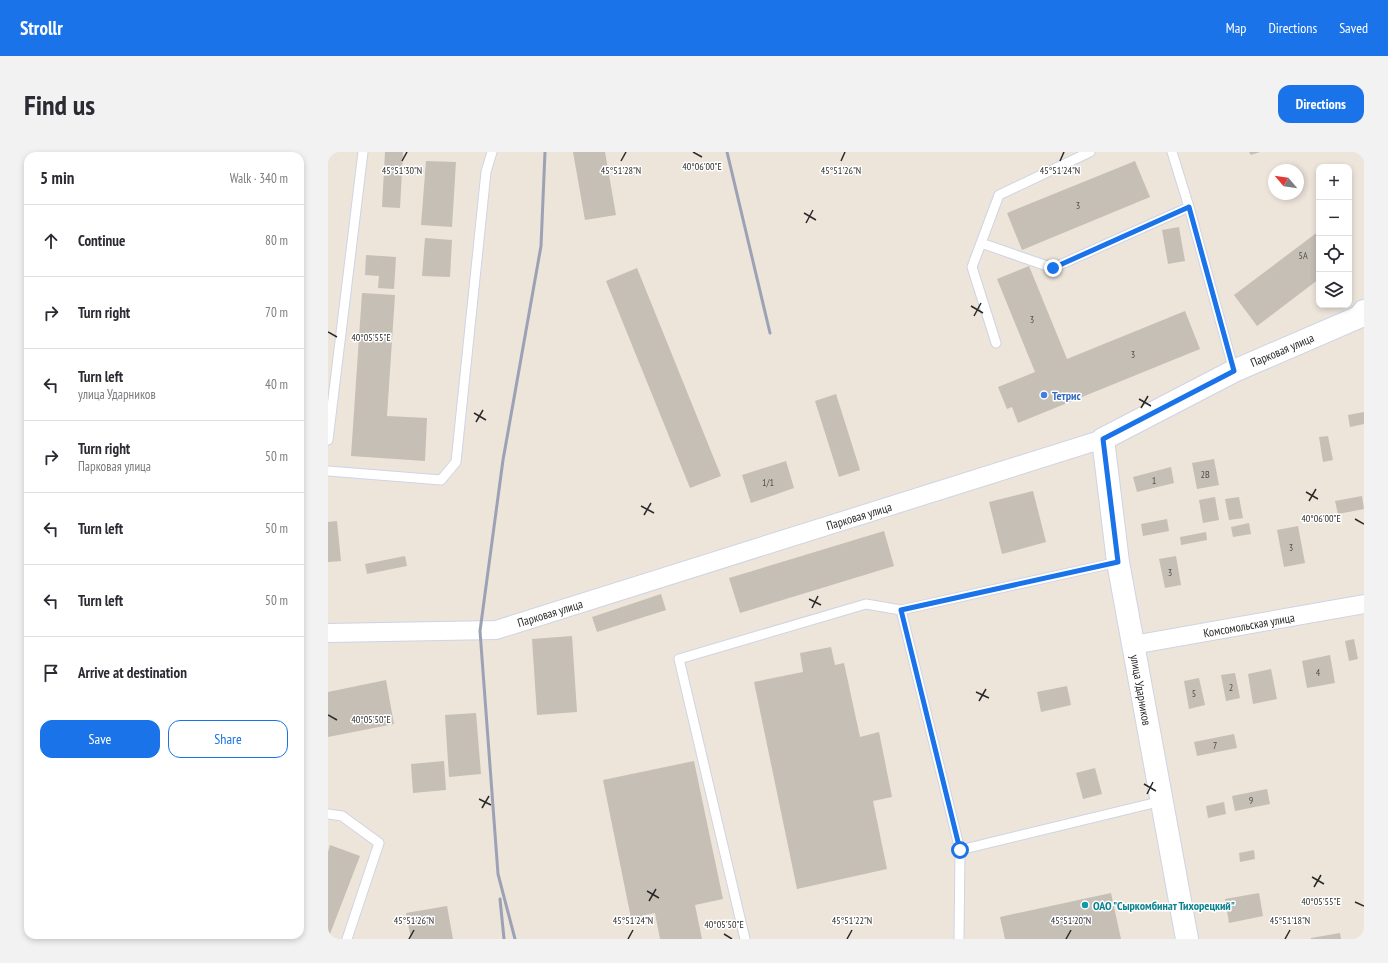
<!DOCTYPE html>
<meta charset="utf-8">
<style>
:root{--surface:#fff;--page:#f2f2f3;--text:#2b2b33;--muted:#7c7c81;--line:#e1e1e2;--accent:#1a73e8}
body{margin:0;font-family:"PT Sans Narrow",sans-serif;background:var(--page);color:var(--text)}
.controls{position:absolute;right:12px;top:12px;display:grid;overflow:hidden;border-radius:8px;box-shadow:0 2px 6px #0003}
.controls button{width:36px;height:36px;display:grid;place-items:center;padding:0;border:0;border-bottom:1px solid var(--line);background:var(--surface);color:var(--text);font:20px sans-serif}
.compass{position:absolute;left:940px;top:12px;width:36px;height:36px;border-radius:50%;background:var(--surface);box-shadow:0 2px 6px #0003;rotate:299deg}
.stop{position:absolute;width:12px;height:12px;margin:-9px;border:3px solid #1a73e8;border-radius:50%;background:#fff}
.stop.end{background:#1a73e8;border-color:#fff;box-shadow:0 1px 4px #0008}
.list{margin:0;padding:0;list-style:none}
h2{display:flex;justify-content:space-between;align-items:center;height:52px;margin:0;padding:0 16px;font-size:17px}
h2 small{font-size:13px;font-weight:400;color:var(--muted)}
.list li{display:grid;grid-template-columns:26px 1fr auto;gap:12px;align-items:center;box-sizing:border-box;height:72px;padding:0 16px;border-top:1px solid var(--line)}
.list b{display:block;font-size:15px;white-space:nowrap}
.list p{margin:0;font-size:13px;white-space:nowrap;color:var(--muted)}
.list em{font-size:13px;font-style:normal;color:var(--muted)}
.actions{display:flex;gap:8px;padding:12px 16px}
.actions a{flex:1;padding:9px 0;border:1px solid var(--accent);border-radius:12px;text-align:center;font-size:14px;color:var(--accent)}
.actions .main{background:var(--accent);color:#fff}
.icon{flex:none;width:22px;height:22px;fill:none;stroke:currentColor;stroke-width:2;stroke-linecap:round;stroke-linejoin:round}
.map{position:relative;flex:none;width:1036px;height:787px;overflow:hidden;border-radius:12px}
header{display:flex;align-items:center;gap:24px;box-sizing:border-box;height:56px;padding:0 20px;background:var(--accent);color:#fff}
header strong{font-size:19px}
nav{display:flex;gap:22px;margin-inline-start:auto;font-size:14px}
.intro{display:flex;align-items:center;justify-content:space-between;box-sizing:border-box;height:96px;padding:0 24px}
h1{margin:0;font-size:28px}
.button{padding:10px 18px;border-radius:12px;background:var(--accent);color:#fff;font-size:14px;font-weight:700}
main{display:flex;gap:24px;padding:0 24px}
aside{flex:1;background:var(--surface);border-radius:12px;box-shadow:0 2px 6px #0003}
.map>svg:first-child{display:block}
</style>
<header>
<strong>Strollr</strong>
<nav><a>Map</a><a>Directions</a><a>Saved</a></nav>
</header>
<div class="intro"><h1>Find us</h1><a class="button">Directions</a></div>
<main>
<aside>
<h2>5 min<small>Walk · 340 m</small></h2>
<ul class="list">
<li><svg class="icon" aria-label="ahead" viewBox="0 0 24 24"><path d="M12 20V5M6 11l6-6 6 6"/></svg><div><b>Continue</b></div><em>80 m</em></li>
<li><svg class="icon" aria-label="right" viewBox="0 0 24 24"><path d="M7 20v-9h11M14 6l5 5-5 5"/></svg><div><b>Turn right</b></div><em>70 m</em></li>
<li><svg class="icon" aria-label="left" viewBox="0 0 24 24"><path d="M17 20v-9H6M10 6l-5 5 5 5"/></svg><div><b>Turn left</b><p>улица Ударников</p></div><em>40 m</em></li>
<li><svg class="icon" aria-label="right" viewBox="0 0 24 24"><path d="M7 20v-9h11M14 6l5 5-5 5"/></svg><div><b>Turn right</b><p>Парковая улица</p></div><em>50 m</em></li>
<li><svg class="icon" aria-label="left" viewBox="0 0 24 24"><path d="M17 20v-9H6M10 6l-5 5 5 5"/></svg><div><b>Turn left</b></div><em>50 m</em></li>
<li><svg class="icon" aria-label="left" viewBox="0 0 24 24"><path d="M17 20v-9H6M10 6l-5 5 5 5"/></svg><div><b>Turn left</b></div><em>50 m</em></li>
<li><svg class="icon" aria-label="arrive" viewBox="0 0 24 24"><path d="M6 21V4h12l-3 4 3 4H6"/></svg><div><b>Arrive at destination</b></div></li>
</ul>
<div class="actions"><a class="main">Save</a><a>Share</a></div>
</aside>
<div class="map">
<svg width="1036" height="787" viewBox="0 0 1036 787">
<rect width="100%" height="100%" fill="#ede4da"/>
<!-- building -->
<path fill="#c5bfb6" d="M57,0H75L72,56L54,55Z
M245,0H277L288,63L257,68Z
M921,0H932L923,3Z
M98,9L128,10L124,75L93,73Z
M807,9L822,45L694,98L679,61Z
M851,75L857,109L840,112L834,78Z
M991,79V127L929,174L906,143Z
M97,86L124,88L122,125L94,124Z
M38,103L68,105L66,137L50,136L51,124L37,123Z
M701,114L739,207L857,159L872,197L690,271L684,255L679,257L670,235L707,220L669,127Z
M309,116L393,324L362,336L278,129Z
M34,141L67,143L59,264L99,266L97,309L23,304Z
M508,242L532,318L511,325L487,249Z
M1036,260V272L1022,275L1020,263Z
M1000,284L1005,308L995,310L991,285Z
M886,307L891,333L869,337L864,311Z
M458,309L466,336L423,351L414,323Z
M843,315L846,331L809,340L805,325Z
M705,339L718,390L674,402L661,350Z
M1034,344L1036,357L1010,362L1007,349Z
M887,345L891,368L875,371L871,348Z
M911,345L915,366L901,368L897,347Z
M839,367L841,379L815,384L813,372Z
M9,369L13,409L0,410V370Z
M921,371L923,382L905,385L903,375Z
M970,374L977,411L956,415L949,378Z
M556,379L566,414L412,461L401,426Z
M878,380L879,388L853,393L852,385Z
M77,404L79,414L39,422L37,412Z
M848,404L853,433L837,436L831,407Z
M333,442L338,458L269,480L264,465Z
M244,484L249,560L209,563L204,487Z
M1026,487L1030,507L1021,509L1017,489Z
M503,495L507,513L516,511L532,585L551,580L564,645L545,649L559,717L469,737L426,530L475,520L472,501Z
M1002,503L1007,531L979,536L974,509Z
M943,517L949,547L925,552L920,522Z
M907,521L912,546L898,549L893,523Z
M871,526L877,553L861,557L856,529Z
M58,528L66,572L0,585V540Z
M739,534L743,553L713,560L709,540Z
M148,561L153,622L121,625L117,563Z
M906,582L909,596L869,604L866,590Z
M116,609L118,638L85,641L83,612Z
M366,609L395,747L367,753L374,787H332L327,761L303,766L275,628Z
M767,616L774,642L755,647L748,621Z
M939,637L942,652L907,659L904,644Z
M896,650L898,662L880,666L878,654Z
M2,693L32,704L0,787V700Z
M926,698L927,707L912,710L911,701Z
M783,741L793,787H677L672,765Z
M931,741L935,764L901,771L897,747Z
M119,754L125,787H83L78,761Z
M1012,781L1013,787H983V786Z"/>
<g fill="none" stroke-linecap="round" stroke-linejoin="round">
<defs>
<path id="service" d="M844,0L861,55L906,219
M653,91L725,116L861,55
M668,191L644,115L671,43L762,0
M0,288L35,0
M0,319L113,328L128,310L158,20L164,0
M0,662L14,664L51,691L19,787
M632,698L573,458L790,410
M417,787L351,507L538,452L573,458
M631,787L632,698L834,649"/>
<path id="minor" d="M0,481L168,478L775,287
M805,493L1036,452"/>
<path id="secondary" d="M859,787L790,410L775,287L906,219L1031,165L1036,159"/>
</defs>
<!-- service casing -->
<use href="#service" stroke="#cfd4e4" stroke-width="11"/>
<!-- minor casing -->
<use href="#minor" stroke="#cfd4e4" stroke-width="20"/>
<!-- secondary casing -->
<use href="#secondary" stroke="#cfd4e4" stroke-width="24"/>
<!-- service -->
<use href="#service" stroke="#fff" stroke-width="9"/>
<!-- minor -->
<use href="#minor" stroke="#fff" stroke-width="18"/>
<!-- secondary -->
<use href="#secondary" stroke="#fff" stroke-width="22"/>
<!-- rail -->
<path stroke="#9ca1b6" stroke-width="3" d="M399,0L442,181
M172,747L176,787
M187,787L170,722L152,479L175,308L213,94L217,0"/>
</g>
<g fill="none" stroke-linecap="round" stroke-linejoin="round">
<!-- route -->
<path stroke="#1a73e8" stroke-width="5" d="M632,698L573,458L790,410L775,287L906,219L861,55L725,116"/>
</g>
<!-- ticks -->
<path fill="none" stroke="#2a2a2a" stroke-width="1.5" d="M365,0L374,5M74,9L79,0M293,9L298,0M513,9L517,0M732,9L736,0M476,61L488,68M478,71L485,58M643,154L655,161M646,164L653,151M0,180L9,185M811,247L823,254M813,256L820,244M146,261L158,268M148,270L155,258M978,340L990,347M981,349L988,337M313,354L326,361M316,363L323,351M1027,367L1036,372M481,447L493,453M484,456L490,444M648,540L661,546M651,549L658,537M0,563L9,568M816,632L828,639M819,642L825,630M151,647L163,653M154,656L161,644M984,725L996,732M986,735L993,723M319,739L331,746M321,749L328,737M1027,750L1036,754M396,782L404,787M81,787L86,778M300,787L305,778M519,787L524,778M738,787L743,778M957,787L962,778"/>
<!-- markers -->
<circle fill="#3f7fe0" stroke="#fff" stroke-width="1.5" cx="716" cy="243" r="4"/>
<circle fill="#0f9aa8" stroke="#fff" stroke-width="1.5" cx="757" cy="753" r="4"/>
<g text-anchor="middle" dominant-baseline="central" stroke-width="3" stroke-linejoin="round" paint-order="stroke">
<!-- number labels -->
<g font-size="10" fill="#514f4d">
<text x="750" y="53">3</text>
<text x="975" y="103">5А</text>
<text x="704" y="167">3</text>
<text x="805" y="202">3</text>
<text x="877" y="322">2В</text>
<text x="826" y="328">1</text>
<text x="440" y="330">1/1</text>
<text x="963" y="395">3</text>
<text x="842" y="420">3</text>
<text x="990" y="520">4</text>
<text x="903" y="535">2</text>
<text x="866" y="541">5</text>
<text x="887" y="593">7</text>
<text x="923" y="648">9</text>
</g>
<!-- street labels -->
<g font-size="12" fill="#2a2a2a" stroke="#fff">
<text transform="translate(954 198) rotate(-23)">Парковая улица</text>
<text transform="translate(531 364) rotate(-17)">Парковая улица</text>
<text transform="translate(222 461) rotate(-17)">Парковая улица</text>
<text transform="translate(921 473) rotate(-10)">Комсомольская улица</text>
<text transform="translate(813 538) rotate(80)">улица Ударников</text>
</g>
<!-- shop labels -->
<g font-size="12" font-weight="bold" fill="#366cbe" stroke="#fff" text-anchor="start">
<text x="724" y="243">Тетрис</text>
</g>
<!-- culture labels -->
<g font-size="12" font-weight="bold" fill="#0d838f" stroke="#fff" text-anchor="start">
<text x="765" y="753">ОАО "Сыркомбинат Тихорецкий"</text>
</g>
</g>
<g font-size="10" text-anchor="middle" fill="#2a2a2a" stroke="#fff" stroke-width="3" stroke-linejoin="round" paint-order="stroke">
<text x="374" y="18">40°06'00"E</text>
<text x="74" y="22">45°51'30"N</text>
<text x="293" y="22">45°51'28"N</text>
<text x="513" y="22">45°51'26"N</text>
<text x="732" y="22">45°51'24"N</text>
<text x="43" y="189">40°05'55"E</text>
<text x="993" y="370">40°06'00"E</text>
<text x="43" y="571">40°05'50"E</text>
<text x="993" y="753">40°05'55"E</text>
<text x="86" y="772">45°51'26"N</text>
<text x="305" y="772">45°51'24"N</text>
<text x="524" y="772">45°51'22"N</text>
<text x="743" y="772">45°51'20"N</text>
<text x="962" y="772">45°51'18"N</text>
<text x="396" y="776">40°05'50"E</text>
</g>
</svg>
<div class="controls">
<button>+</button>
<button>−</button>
<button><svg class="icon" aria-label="locate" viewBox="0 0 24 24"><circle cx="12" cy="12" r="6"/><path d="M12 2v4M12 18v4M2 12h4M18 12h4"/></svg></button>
<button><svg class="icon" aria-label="layers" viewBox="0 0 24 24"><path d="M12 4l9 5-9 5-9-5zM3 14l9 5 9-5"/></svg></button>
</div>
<svg class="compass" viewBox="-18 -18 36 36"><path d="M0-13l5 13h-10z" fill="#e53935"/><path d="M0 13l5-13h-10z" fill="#7c7c81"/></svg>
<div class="stop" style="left:632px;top:698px"></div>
<div class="stop end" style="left:725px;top:116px"></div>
</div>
</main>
